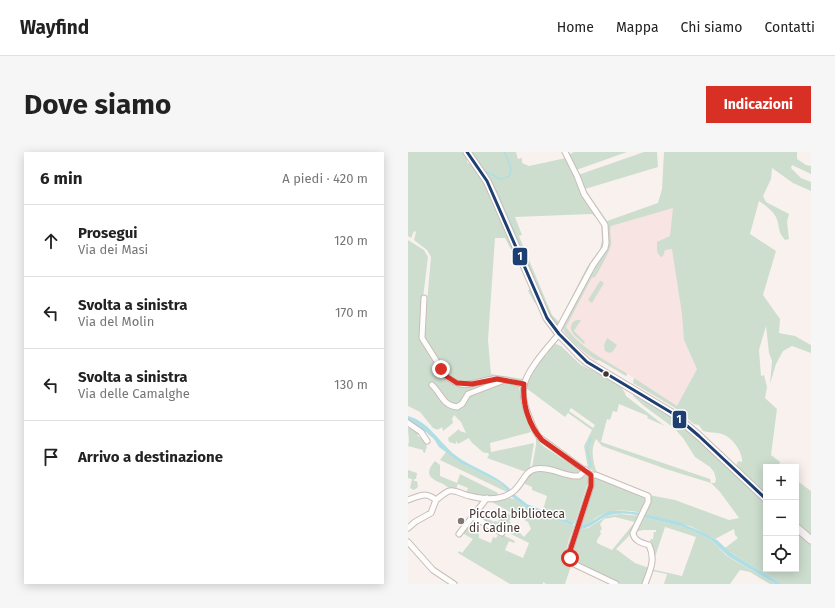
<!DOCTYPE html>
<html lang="it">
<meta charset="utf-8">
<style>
:root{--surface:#fff;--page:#f6f6f6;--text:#222;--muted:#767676;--line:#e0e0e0;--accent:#d93025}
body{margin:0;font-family:"Fira Sans",sans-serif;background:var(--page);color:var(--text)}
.controls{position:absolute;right:12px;bottom:12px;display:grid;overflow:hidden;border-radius:0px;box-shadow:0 2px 10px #0003}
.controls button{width:36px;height:36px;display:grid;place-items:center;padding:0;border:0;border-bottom:1px solid var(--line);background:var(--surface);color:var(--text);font:20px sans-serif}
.stop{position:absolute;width:12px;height:12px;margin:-9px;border:3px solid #d93025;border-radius:50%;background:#fff}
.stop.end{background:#d93025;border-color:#fff;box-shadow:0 1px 4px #0008}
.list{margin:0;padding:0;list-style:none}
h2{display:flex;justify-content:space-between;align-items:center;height:52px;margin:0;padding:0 16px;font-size:17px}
h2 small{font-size:13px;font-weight:400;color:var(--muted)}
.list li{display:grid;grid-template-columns:26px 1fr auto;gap:12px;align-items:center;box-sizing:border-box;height:72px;padding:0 16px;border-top:1px solid var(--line)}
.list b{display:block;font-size:15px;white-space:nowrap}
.list p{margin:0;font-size:13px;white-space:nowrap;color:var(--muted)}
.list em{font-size:13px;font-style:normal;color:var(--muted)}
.icon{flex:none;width:22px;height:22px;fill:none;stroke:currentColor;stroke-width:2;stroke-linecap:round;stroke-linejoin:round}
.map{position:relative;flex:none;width:403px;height:432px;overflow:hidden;border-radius:0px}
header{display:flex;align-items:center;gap:24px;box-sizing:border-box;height:56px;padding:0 20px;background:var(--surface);border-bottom:1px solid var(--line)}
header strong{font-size:19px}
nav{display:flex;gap:22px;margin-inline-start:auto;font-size:14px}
.intro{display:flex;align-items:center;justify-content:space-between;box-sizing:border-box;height:96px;padding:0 24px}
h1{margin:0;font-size:28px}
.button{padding:10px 18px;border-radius:0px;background:var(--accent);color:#fff;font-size:14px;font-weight:700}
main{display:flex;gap:24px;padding:0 24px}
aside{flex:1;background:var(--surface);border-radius:0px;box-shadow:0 2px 10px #0003}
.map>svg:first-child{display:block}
</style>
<header>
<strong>Wayfind</strong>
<nav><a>Home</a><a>Mappa</a><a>Chi siamo</a><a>Contatti</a></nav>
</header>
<div class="intro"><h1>Dove siamo</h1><a class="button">Indicazioni</a></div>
<main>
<aside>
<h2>6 min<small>A piedi · 420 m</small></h2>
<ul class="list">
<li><svg class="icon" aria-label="ahead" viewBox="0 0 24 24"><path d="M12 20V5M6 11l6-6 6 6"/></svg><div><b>Prosegui</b><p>Via dei Masi</p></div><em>120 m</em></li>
<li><svg class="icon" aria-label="left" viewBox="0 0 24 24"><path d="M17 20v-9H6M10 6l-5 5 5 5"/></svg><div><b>Svolta a sinistra</b><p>Via del Molin</p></div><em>170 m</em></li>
<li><svg class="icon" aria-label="left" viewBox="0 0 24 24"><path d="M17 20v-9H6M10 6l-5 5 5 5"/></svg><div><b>Svolta a sinistra</b><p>Via delle Camalghe</p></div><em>130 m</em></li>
<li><svg class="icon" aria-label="arrive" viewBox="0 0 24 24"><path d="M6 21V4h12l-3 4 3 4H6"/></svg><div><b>Arrivo a destinazione</b></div></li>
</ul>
</aside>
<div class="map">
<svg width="403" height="432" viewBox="0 0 403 432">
<rect width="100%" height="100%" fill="#f9f1ee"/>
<!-- industrial -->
<path fill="#f7e4e3" d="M265,53L289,217L300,265L291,273L286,272L267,256L225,231L226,226L220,222L218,224L191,208L186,210L168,195L153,178L188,110L200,74Z"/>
<!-- green -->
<path fill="#cddecf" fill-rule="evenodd" d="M0,0H55L59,5V10L67,16L87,50L123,135L128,153L120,139L123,135L97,86H87L80,188L83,222L115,227L114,230C105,229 92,225 83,225C76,226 69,230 62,231C38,233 28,207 17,189L16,185L23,105L19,98L6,88L8,80L6,79L3,86L0,84Z
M62,0H108L110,7L114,6V11L121,14L158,6L172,36L171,37L193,70L196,78V94L154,170L149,175L142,164ZM184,62L193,70L194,88L192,97L179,115L151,170L144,163L111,84L114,83L107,65Z
M166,0H219L168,18L160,3Z
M236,0H249L250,15L177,37L199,69L250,51L254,37L256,0H389V7L398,13L403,14V22L384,13L383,16L393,26L403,30V39L385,31L364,16L363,27L355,44L358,50L381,62L379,70L381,87L377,88C369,79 372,74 368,65C364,58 357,53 351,49L342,82L368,99L355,143L372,167L371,181L387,184L403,193V201L384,194L375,199L368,212L362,232L364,209L361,201L358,174L351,198L353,224L356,223L359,235L357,246L369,257L363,303L372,310L370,315H358V343L328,314L330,309L334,310C335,300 324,285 314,282C308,280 301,281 295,279L291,273L286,272L267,256L225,231L226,226L269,254L289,217L276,188L274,162L264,97L257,98L255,104L253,105L249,100V90L262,84L265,56L203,74C201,80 204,87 203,93C203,97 189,123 186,126L184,125L158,175C172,196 197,208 218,221L219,222L218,224L191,208H188C175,200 162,189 154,176L183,120L185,121L187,118L185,116L193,104L199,77L180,46L170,23Z
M0,88L16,98L20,105L15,146L13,187L46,232L90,228L64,238L47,256L60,244L96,230L111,233L113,251L123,280L82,291L83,300L126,291L122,315L118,320L79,306L81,303L80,301C74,301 74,299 69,295C66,292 63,291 61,286L50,292L48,289V292L41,290L40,286L51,277L52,279L58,281L53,270L46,263L44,267L45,271L35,279L34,275C31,278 29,278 25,276L12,260L0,254Z
M192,129H193L196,131L184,151L180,148Z
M170,168H173L166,179L177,190L176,192L166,183L163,178C162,173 165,168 170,168Z
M199,186L209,193L205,199L202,201L197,199L196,193Z
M148,192L153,194L173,213L192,222L193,221C202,227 215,232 218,244L257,274L239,266L240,264L211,252L209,260L205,259L202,268L199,267L193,290L302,327L303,331H307L308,327L306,320L302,315L287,305L275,286L266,276L236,254L225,244L226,242L253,257L295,291L358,350V417H388V378L403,390V432H374L320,399L317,396L330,386L327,383L326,377L307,387L282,374L236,362L241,343L267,348L321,368L331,366L312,340L303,331L258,317L194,294L188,287C182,298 185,310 189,321L180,316L176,294L184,278L160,261L157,265L118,236C121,224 129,214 136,204H138L144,194ZM163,256L187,273L185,276L161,259Z
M0,276L4,277L11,281L9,283L14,287L19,294L17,301L15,300V298L0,294C2,288 0,283 0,276Z
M128,286L135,294L170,317L171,321L167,323L124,315L128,293Z
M38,300L59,314L92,331L101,341L32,308Z
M27,309L32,313V324L49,331L52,322L90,341L88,345L85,346L58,341L60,336L50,332L48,337C41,337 39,334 33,331C20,326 17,320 27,309Z
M0,318L9,321L8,327H6V329H9L10,335L6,338L2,336L4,327L0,326Z
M134,318C145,321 167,329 177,324H179L180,330L167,371L135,358L139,344L124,338V335L115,331C120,323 124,319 134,318Z
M186,325L237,343L239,347L234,361C221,358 205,357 193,363C186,366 181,373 173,373L186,332L185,326Z
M388,328L403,339V384L388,371Z
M101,346L107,347L119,356L166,374C162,387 152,404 163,414L157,432H138L135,430V432H102L50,401L51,399L54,401L65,387L54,381L65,367L69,369L64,376L71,380V386L83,391L85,385L88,386L91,381L107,389L106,391L101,389L97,398L115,406L121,391L95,378L96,375L89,372L88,374L75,368L77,365L86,370L87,369L90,370L95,359L105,364L101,369L103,371L100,374L107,380L109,378L116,385L123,377L120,370L84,350Z
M212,362L233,364L221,384L208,397L227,411L241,416L235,432H213L191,422L165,407L164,402L172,377L180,376L199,364ZM207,365L227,370L204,398L189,391V388L193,382L192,379L194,377L192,372L196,367Z
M235,365L275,375L302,387L319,404L367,432H362L342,420L332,418L322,432H256L259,422L244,419L243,417L274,424L288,385L257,375L245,411L241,391L243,387H245L246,380H248V378H235L227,380Z"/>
<!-- water -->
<path fill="#afdee5" d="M0,264C20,269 32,291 47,303C65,317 89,322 104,339L101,341L92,331L53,311L31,295L26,287L18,280L0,269Z
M106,342L119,352L167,371L165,372L166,374L119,356L103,344Z
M202,359H216L234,361L233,364C221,361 206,360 195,366C187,370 181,377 172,377L173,373C182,373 192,362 202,359Z
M236,362L271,370L296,381L309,388L323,401L374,432H367L320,404L302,387L275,375L235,365Z"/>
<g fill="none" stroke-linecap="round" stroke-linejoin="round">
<!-- stream -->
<path stroke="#afdee5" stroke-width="1.5" d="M75,18L92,27C110,26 101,9 96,0
M83,30L88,39
M91,44L96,57
M97,59L107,81
M183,286L179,297L183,315"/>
<defs>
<path id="minor" d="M16,146L14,186L38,224C56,240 67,229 85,227C95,226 107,230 116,233
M149,180L185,113L197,96L198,91L197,73L176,42L169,24L157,0
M151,182C141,194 118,219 116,234C114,243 116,251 119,259C122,268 125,277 131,285L183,323V334L161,402L163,409L166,412L208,432
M24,233C33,241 35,254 49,255L54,252L60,242L94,229
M0,271L13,280L19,289
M183,323H188L240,344V350L225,381C226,389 234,391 241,393C248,408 242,418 237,432
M0,348C12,344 17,339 28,348C32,345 36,341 41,339C47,337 55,343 62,344C70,346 81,348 90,346C115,342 113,320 127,317C140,314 154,323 166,324H171L178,318
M65,365L94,381
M0,376L7,370L23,361L28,348
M51,382L79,346
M0,390L25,418L46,432"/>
<path id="secondary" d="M59,0L79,29L86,44L139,166L151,182L171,203L179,210L264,261L291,284L358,347
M388,375L403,388"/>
</defs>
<!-- minor casing -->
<use href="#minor" stroke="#c7bdb9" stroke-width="7"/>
<!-- secondary casing -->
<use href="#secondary" stroke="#c7bdb9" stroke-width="9"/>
<!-- minor -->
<use href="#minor" stroke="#fefdfc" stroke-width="5"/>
<!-- secondary -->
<use href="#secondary" stroke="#f9f4f4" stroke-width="7"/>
<defs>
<path id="bus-1" d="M59,0L79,29L139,166L151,182L179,210L264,261L291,284L358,347"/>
</defs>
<!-- bus-1 casing -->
<use href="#bus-1" stroke="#fff" stroke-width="6"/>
<!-- bus-1 -->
<use href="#bus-1" stroke="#1d3f72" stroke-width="3"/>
</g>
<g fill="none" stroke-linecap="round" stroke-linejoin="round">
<!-- route -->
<path stroke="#d93025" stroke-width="5" d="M33,217L38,224L49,231L64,232L89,227L116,232C114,251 121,274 134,288L183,323V334L161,402L162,406"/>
</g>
<!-- markers -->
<circle fill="#42342e" stroke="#fff" stroke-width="1.5" cx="198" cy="222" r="3.5"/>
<circle fill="#827671" stroke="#fff" stroke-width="1.5" cx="53" cy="369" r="4"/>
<g text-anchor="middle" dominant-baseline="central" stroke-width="3" stroke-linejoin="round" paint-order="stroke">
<!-- poi labels -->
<g font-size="12" fill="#42342e" stroke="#fff" text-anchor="start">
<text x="61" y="362">Piccola biblioteca<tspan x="61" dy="14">di Cadine</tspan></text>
</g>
</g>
<g stroke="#fff" stroke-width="1.5">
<rect x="104" y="95" width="16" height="19" rx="4" fill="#1d3f72"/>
<rect x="264" y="258" width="15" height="19" rx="4" fill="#1d3f72"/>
</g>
<g font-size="11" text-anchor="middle" font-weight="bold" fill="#fff">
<text x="112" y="108">1</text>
<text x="271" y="271">1</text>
</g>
</svg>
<div class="controls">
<button>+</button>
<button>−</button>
<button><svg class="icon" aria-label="locate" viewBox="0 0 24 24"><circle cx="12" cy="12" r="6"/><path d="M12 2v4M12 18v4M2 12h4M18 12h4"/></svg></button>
</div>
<div class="stop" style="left:162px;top:406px"></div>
<div class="stop end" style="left:33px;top:217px"></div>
</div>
</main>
